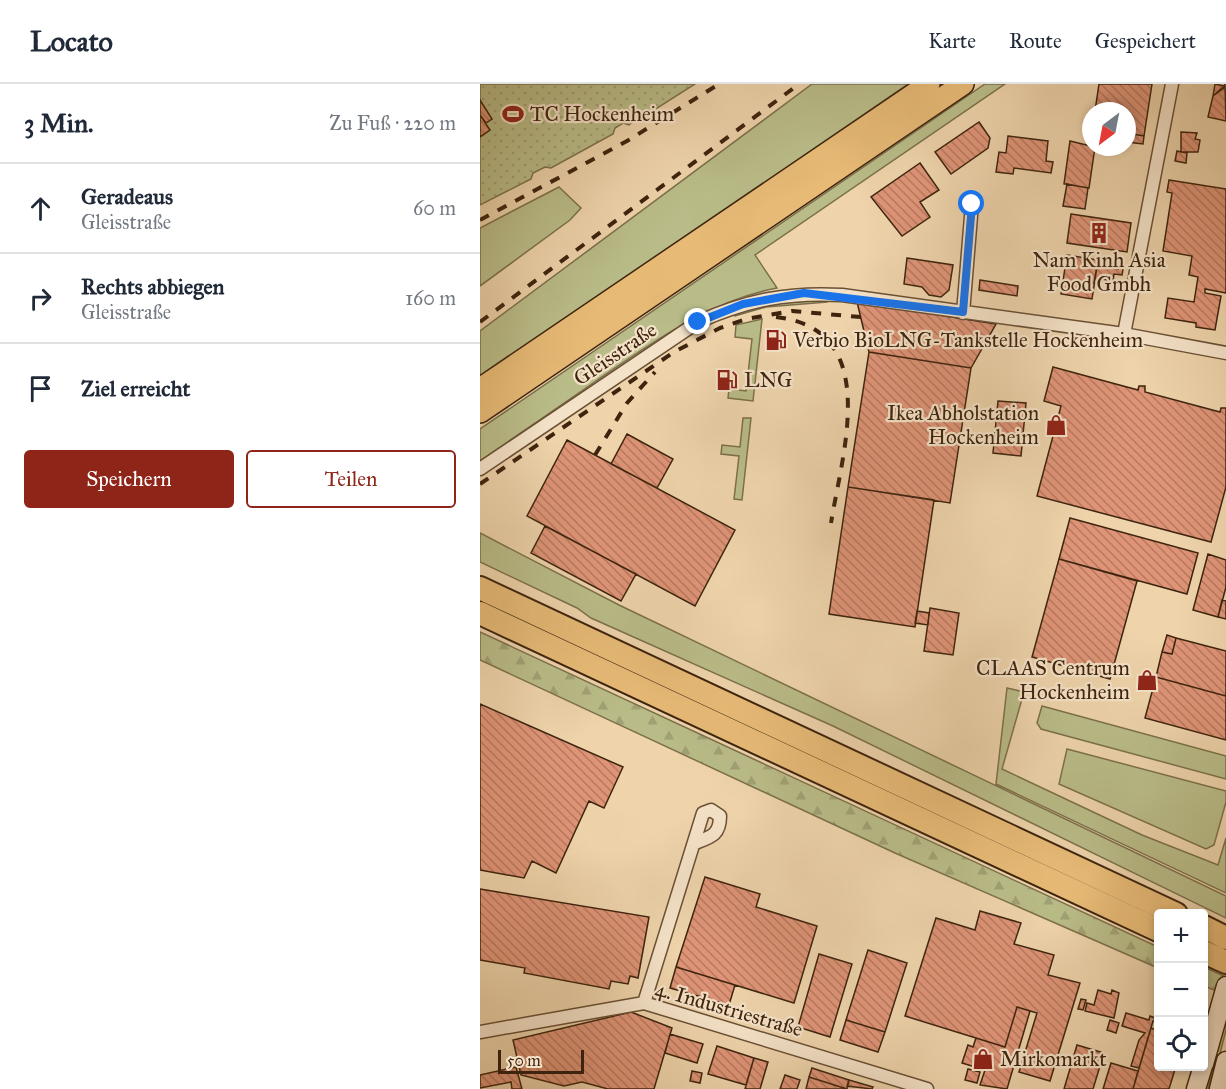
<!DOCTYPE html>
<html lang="de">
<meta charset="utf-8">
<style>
:root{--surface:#fff;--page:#f6f6f7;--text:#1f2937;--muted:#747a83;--line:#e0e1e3;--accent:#8f2418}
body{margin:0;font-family:"IM FELL Great Primer",serif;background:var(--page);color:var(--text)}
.controls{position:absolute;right:18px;bottom:18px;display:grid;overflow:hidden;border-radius:6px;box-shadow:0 3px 9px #0003}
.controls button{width:54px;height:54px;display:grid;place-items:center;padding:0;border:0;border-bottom:2px solid var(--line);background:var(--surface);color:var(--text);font:30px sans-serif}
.compass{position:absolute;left:602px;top:18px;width:54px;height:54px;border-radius:50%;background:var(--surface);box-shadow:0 3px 9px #0003;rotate:212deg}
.scale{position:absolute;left:18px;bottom:15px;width:86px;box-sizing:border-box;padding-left:6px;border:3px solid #3e240e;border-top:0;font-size:16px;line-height:21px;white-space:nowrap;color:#3e240e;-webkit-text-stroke:4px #f4e2c8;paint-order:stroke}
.stop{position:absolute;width:18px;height:18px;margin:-14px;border:4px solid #1a73e8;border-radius:50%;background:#fff}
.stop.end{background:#1a73e8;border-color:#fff;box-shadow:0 2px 6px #0008}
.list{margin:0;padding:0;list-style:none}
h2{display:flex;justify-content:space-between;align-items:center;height:78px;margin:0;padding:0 24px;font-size:26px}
h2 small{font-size:20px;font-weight:400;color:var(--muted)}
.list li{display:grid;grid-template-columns:39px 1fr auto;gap:18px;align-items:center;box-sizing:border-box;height:90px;padding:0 24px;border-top:2px solid var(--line)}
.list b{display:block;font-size:22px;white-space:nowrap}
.list p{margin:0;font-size:20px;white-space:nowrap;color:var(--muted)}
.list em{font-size:20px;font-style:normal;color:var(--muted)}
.actions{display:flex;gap:12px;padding:18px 24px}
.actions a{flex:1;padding:14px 0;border:2px solid var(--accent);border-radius:6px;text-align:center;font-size:21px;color:var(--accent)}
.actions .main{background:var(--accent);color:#fff}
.icon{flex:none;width:33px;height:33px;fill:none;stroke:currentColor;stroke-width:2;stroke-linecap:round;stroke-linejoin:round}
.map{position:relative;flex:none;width:746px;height:1005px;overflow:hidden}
header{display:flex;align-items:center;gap:36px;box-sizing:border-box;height:84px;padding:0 30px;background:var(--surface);border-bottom:2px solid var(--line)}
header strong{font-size:28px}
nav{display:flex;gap:33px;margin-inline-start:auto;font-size:21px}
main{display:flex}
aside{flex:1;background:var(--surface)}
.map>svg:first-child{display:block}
</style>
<header>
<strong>Locato</strong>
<nav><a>Karte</a><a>Route</a><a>Gespeichert</a></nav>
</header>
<main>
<aside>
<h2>3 Min.<small>Zu Fuß · 220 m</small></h2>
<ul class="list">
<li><svg class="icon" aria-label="ahead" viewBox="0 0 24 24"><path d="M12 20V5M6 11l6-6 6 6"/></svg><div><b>Geradeaus</b><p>Gleisstraße</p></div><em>60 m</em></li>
<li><svg class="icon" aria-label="right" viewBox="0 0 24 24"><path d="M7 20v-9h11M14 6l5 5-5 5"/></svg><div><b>Rechts abbiegen</b><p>Gleisstraße</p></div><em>160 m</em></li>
<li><svg class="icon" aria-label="arrive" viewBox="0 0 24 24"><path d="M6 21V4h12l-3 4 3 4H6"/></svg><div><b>Ziel erreicht</b></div></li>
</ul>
<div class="actions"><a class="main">Speichern</a><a>Teilen</a></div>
</aside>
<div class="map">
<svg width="746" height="1005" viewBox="0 0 746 1005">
<defs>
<pattern id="forest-firs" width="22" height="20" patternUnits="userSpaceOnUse" patternTransform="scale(1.5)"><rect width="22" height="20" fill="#b9bc88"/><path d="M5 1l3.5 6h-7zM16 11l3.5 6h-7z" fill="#a0a174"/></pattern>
<pattern id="park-dots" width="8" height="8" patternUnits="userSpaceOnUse" patternTransform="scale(1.5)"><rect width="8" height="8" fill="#b9bc88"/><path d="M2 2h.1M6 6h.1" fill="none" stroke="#a0a174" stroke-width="1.8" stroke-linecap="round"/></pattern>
<pattern id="building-back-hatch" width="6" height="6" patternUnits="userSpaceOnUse" patternTransform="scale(1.5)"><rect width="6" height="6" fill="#df9477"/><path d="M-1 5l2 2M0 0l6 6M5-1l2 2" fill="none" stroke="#b67960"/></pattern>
</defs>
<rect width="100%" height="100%" fill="#eed3ab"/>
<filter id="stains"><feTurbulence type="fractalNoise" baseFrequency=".00333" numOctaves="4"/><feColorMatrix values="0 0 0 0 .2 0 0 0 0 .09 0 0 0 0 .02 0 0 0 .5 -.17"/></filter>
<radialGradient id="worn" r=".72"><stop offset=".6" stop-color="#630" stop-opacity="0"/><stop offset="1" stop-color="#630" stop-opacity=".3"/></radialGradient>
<!-- green -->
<path fill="#b9bc88" stroke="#7c704b" stroke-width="1.5" d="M332,0H428L0,295V247Z
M505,0H525L275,171L297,204C229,217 173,258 116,297C77,324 39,350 0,377V345Z
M79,103L101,124L90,136L0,202V144Z
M347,215V218L286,223L255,232L256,229L293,219Z
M282,235L273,317L248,314L249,305L266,307L272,255L255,253L256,241Z
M263,334H271L262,416L254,415L259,372L241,370L242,361L260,363Z
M0,449L139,521L746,812V834L353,642L111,534L97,524L0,478Z
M527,604L544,608L522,685L662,751L738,781L746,754V809L516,700Z
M562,622L746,672V695L561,645L557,639Z
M587,665L746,707V718L734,761L726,765L579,700Z
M746,923V946L731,1005H728Z"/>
<!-- forest -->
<path fill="url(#forest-firs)" stroke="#7c704b" stroke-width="1.5" d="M0,548L678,863V884L415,769L0,576Z
M724,883L746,893L744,910L724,902Z"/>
<!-- park -->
<path fill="url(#park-dots)" stroke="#7c704b" stroke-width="1.5" d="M0,0H215L171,28L164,27L149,41L143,39L135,44L133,50L71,84L65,83L53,89L51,95L0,121Z"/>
<!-- building -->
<path fill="url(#building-back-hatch)" stroke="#3e240e" stroke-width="1.5" d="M619,0H672L664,52L647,49V27H615Z
M735,0L744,2L733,12Z
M745,0L746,37L728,33L733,12L744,4Z
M0,16L12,35L6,39L0,31Z
M0,31L10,46L0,53Z
M499,38L510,54L508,64L471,90L455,68Z
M701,48L717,49L715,55L720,56L718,68H701Z
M647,49L664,52L663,60L647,58Z
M528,52L568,57L566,77L573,78L571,89L534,84L533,90L516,88L519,68L526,69Z
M590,57L615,63L609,104L584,100Z
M697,67L707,69L706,79L695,77Z
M440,79L459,106L440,118L450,133L422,152L391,113Z
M689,96L746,105V209L725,205V209L741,212L735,246L716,243V239L685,234L688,214L714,218L718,193L709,191L712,172L683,167L692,109L687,108Z
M587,100L608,104L605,125L583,122Z
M591,130L651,139L647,168L587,159Z
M587,171L618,176L612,215L581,210Z
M427,174L473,181L469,206L461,213L449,211L442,203L424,200Z
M618,176L624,177L623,183L638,185L639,179L644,180L642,191L634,190L633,197L622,195L621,200L614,199Z
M500,196L538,202L537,212L499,206Z
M377,218L516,240L491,284L389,268Z
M389,268L491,284L470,419L368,403Z
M573,283L658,306L659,302H665V308L740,328L741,324H746V403L731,458L557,412L581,322L564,317Z
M518,317L546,319L541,372L513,369Z
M147,350L193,375L177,404L131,380Z
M87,356L255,446L215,522L47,432Z
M368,403L454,416L435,543L349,530Z
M590,434L718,469L707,510L579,475Z
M65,442L156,490L141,517L51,469Z
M728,470L746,476V503L738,533L713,526Z
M579,475L657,497L630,595L552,573Z
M742,516L746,517V535L738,533Z
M450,524L479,529L473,571L444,567Z
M437,527L449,529L448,541L435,539Z
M687,551L696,554L692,570L682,568Z
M696,554L746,567V612L676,593L682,568L692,570Z
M676,593L746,612V656L665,634Z
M0,620L143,683L124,724L109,717L76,789L52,777L44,794L0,786Z
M225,793L280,810L276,823L337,842L314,919L196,883Z
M0,805L169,833L158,894L150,892L148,900L131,897L129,905L44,889L45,884L0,876Z
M500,827L541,839L534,860L574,871L568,891L600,899L570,997L539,988L557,929L537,923L525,963L425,932L456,834L495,846Z
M388,866L427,879L405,948L366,936Z
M339,870L372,880L350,953L318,943Z
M196,883L255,901L249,921L190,904Z
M618,906L631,910L632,906L639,909L634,934L605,927L607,919L614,921Z
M601,915L606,916L603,926L598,925Z
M537,923L550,927L527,1005L500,1001L505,986L482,979L488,961L493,963L496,954L525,963Z
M151,928L192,944L174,1005H128L102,998L84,1002L41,991L33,956Z
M646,929L669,936L670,932L678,935V939L673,937L659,984L651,982L659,956L665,949L642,942Z
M366,936L405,948L398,968L360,956Z
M630,936L639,939L636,949L627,946Z
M671,944L678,947V982H696L689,1005H653Z
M190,950L223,960L217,979L185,969Z
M597,961L624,969L613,1005H584Z
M237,962L274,974L266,1001L228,990Z
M274,974L288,978L280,1005H265Z
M631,979L658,987L653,1005H623Z
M36,983L42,1005H32L31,998L0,1004V991Z
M332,984L369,996L367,1005L329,993Z
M488,985L500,988L497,999L485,996Z
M212,987L222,989L220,999L210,997Z
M305,991L320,996L317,1005H300Z
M329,993L367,1005H326Z
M369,996L393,1003L392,1005L367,1002Z"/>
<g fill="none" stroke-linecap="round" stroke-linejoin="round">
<defs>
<path id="minor" d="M483,229L492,120
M644,250L692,0
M0,385L218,238C268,216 307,208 362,211L644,250L746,269
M164,919L223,729L231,726L240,732C240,751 231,753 215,759
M0,948L164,919L447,1005"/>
<path id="secondary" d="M724,980L746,902
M716,1005L723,982
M739,1005L746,977"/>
<path id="trunk" d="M0,305L449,0
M0,328L483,0"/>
<path id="motorway" d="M0,504L696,830
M0,529L678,846
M724,843L746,854
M724,868L746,878"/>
</defs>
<!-- minor casing -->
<use href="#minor" stroke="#6a5035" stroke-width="15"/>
<!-- secondary casing -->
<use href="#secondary" stroke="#3e240e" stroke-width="21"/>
<!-- trunk casing -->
<use href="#trunk" stroke="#3e240e" stroke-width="24"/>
<!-- motorway casing -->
<use href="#motorway" stroke="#3e240e" stroke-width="26"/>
<!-- minor -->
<use href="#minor" stroke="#f4e2c8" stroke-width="12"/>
<!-- secondary -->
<use href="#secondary" stroke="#f4e2c8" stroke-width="18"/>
<!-- trunk -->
<use href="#trunk" stroke="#e7ba76" stroke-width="21"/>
<!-- motorway -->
<use href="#motorway" stroke="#e7ba76" stroke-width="22"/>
<!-- rail -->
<path stroke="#3e240e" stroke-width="4" stroke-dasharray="10 10" stroke-linecap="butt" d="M0,136L147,57L239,0
M296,233C403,245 362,370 351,439
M0,238L319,0
M508,253L532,257
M115,371L147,319L175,288
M0,400L194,268L240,244L266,235L312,227L381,233"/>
</g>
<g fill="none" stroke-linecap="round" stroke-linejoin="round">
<!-- route -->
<path stroke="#1a73e8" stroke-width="8" d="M218,238L263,220L324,209L483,228L492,120"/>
</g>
<!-- icons -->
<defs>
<symbol id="stadium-bare" viewBox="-9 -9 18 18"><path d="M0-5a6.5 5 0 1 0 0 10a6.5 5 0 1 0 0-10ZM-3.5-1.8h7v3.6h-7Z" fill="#8f2418" stroke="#f4e2c8" stroke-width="2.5" paint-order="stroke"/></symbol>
<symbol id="building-bare" viewBox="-9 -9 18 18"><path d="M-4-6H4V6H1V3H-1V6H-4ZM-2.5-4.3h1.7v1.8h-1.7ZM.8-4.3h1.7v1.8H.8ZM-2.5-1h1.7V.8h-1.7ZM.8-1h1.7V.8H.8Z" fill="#8f2418" stroke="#f4e2c8" stroke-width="2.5" paint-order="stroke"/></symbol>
<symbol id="fuel-bare" viewBox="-9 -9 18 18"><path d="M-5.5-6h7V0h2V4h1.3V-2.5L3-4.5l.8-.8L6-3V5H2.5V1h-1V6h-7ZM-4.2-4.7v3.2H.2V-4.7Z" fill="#8f2418" stroke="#f4e2c8" stroke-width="2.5" paint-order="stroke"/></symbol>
<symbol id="shop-bare" viewBox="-9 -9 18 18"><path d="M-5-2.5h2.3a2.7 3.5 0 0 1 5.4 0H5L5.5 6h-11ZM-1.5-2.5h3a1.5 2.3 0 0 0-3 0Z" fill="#8f2418" stroke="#f4e2c8" stroke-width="2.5" paint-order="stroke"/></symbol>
</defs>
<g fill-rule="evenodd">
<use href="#stadium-bare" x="18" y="15" width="30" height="30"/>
<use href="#building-bare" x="604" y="134" width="30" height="30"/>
<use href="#fuel-bare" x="281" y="241" width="30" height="30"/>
<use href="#fuel-bare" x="232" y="281" width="30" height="30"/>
<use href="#shop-bare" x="561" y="326" width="30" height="30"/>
<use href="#shop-bare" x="652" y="581" width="30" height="30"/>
<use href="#shop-bare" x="488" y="960" width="30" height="30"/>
</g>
<g text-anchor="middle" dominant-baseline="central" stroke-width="4.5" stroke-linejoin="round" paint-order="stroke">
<!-- poi labels -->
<g font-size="21" fill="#3e240e" stroke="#f4e2c8" text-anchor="start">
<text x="50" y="30">TC Hockenheim</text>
<text x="619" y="176" text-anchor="middle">Nam Kinh Asia<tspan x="619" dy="24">Food Gmbh</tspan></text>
<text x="313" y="256">Verbio BioLNG-Tankstelle Hockenheim</text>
<text x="264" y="296">LNG</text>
<text x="559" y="329" text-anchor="end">Ikea Abholstation<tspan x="559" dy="24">Hockenheim</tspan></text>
<text x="650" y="584" text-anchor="end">CLAAS Centrum<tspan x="650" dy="24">Hockenheim</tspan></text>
<text x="520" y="975">Mirkomarkt</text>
</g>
<!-- street labels -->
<g font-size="21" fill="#3e240e" stroke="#f4e2c8">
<text transform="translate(135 270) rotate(-34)">Gleisstraße</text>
<text transform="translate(249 925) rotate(16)">4. Industriestraße</text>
</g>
</g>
<rect width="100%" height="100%" filter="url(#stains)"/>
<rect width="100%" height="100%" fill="url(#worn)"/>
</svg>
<div class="controls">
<button>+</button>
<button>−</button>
<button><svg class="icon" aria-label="locate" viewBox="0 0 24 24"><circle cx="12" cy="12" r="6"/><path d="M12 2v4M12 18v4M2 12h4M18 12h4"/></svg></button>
</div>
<svg class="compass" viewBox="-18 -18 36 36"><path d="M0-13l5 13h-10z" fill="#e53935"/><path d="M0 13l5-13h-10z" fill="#747a83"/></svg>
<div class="scale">50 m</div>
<div class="stop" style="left:492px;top:120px"></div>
<div class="stop end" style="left:218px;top:238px"></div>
</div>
</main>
